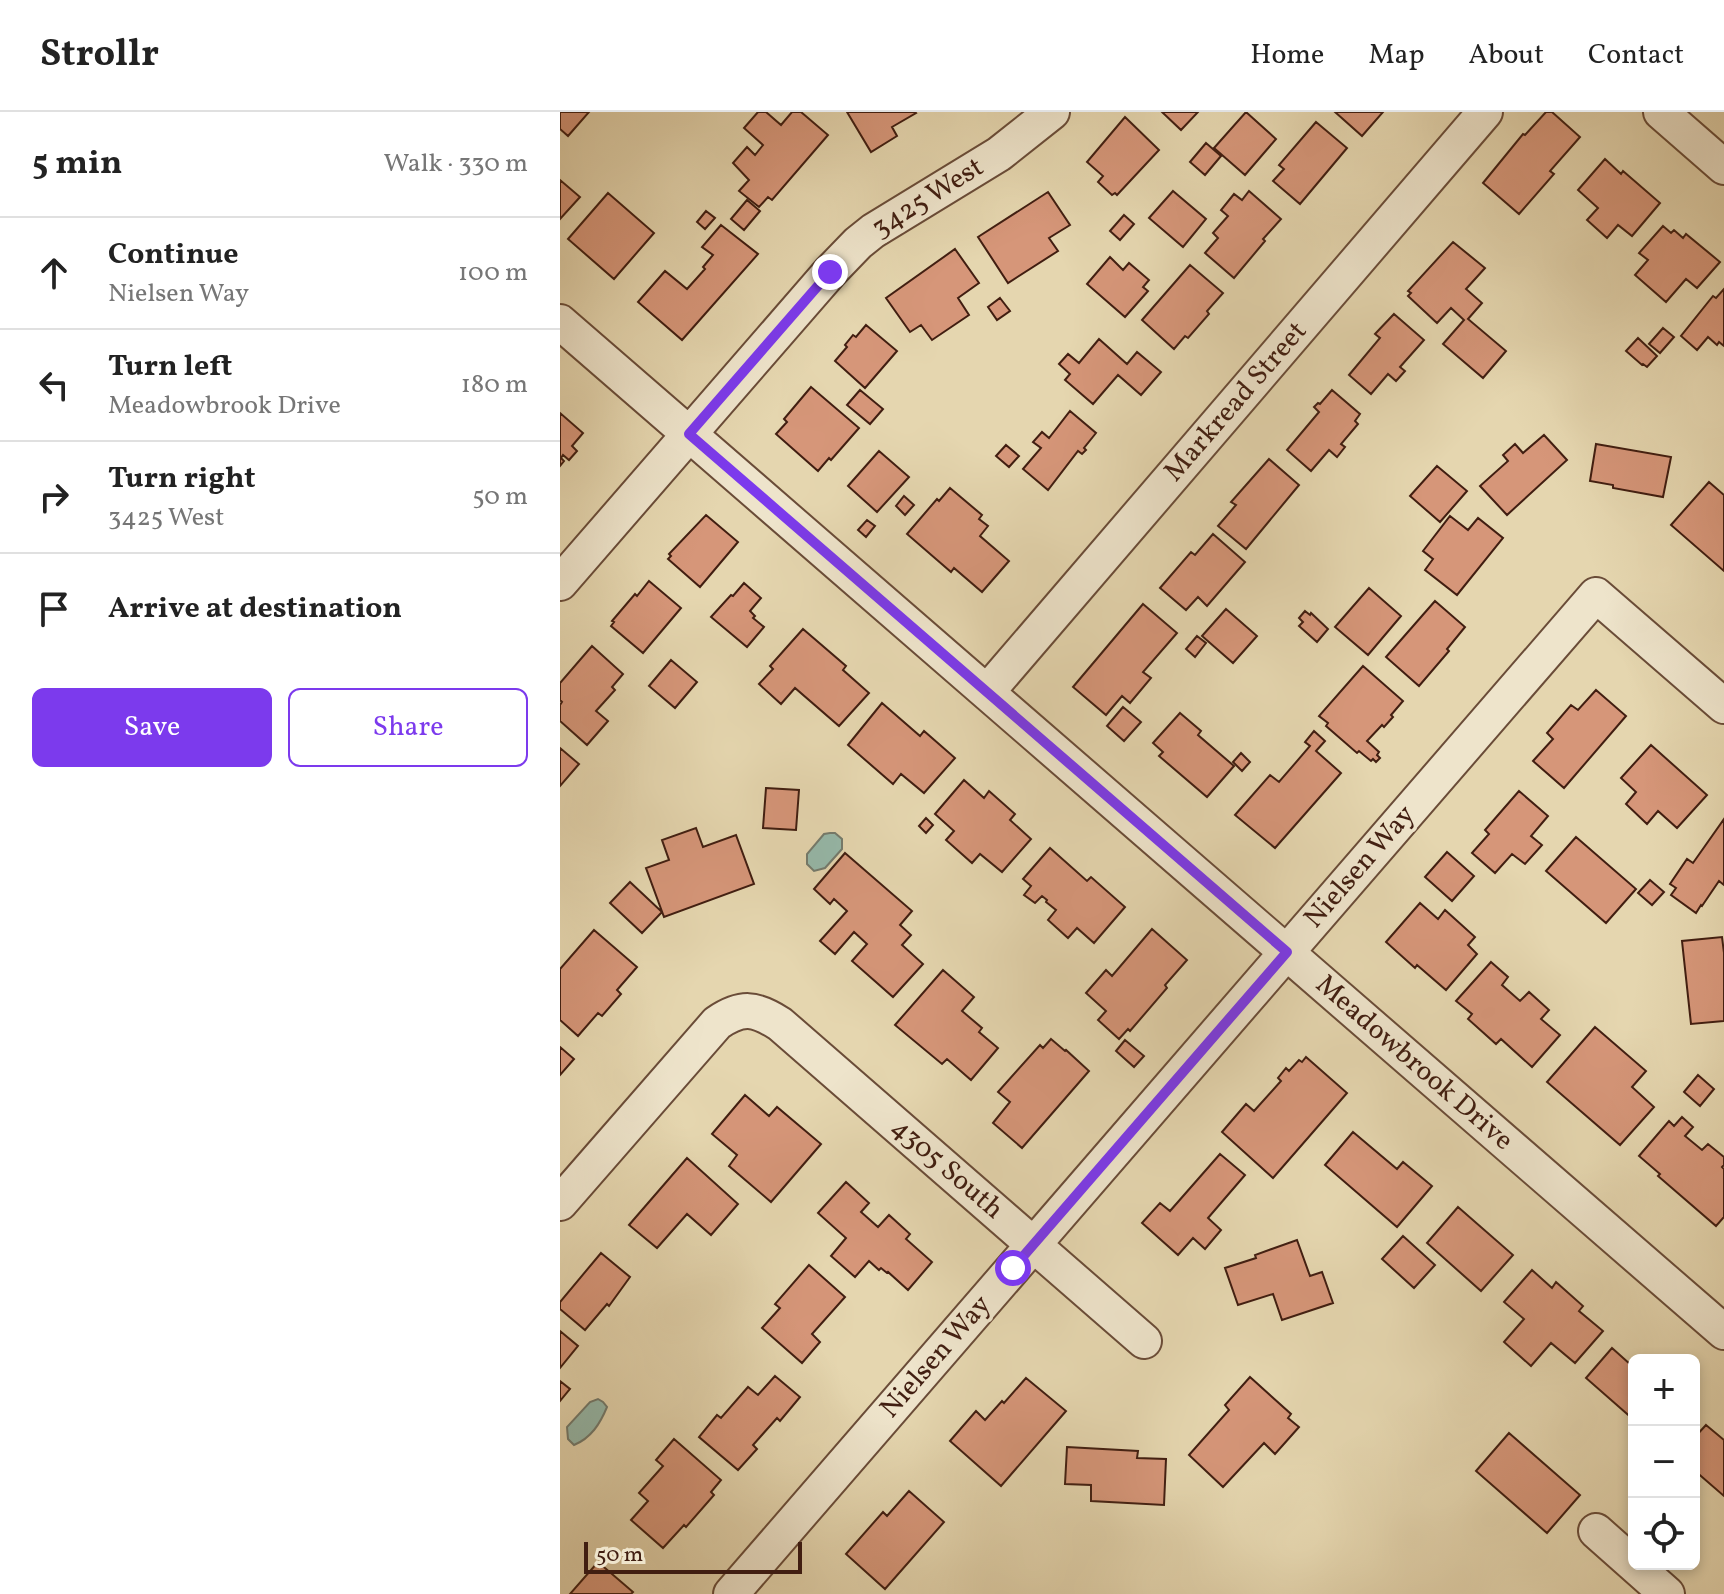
<!DOCTYPE html>
<meta charset="utf-8">
<style>
:root{--surface:#fff;--page:#f6f6f6;--text:#222;--muted:#767676;--line:#e0e0e0;--accent:#7c3aed}
body{margin:0;font-family:Vollkorn,serif;background:var(--page);color:var(--text)}
.controls{position:absolute;right:24px;bottom:24px;display:grid;overflow:hidden;border-radius:12px;box-shadow:0 4px 12px #0003}
.controls button{width:72px;height:72px;display:grid;place-items:center;padding:0;border:0;border-bottom:2px solid var(--line);background:var(--surface);color:var(--text);font:40px sans-serif}
.scale{position:absolute;left:24px;bottom:20px;width:218px;box-sizing:border-box;padding-left:8px;border:4px solid #411e11;border-top:0;font-size:22px;line-height:28px;white-space:nowrap;color:#411e11;-webkit-text-stroke:6px #eee4cb;paint-order:stroke}
.stop{position:absolute;width:24px;height:24px;margin:-18px;border:6px solid #7c3aed;border-radius:50%;background:#fff}
.stop.end{background:#7c3aed;border-color:#fff;box-shadow:0 2px 8px #0008}
.list{margin:0;padding:0;list-style:none}
h2{display:flex;justify-content:space-between;align-items:center;height:104px;margin:0;padding:0 32px;font-size:34px}
h2 small{font-size:26px;font-weight:400;color:var(--muted)}
.list li{display:grid;grid-template-columns:52px 1fr auto;gap:24px;align-items:center;box-sizing:border-box;height:112px;padding:0 32px;border-top:2px solid var(--line)}
.list b{display:block;font-size:30px;white-space:nowrap}
.list p{margin:0;font-size:26px;white-space:nowrap;color:var(--muted)}
.list em{font-size:26px;font-style:normal;color:var(--muted)}
.actions{display:flex;gap:16px;padding:24px 32px}
.actions a{flex:1;padding:18px 0;border:2px solid var(--accent);border-radius:12px;text-align:center;font-size:28px;color:var(--accent)}
.actions .main{background:var(--accent);color:#fff}
.icon{flex:none;width:44px;height:44px;fill:none;stroke:currentColor;stroke-width:2;stroke-linecap:round;stroke-linejoin:round}
.map{position:relative;flex:none;width:1164px;height:1482px;overflow:hidden}
header{display:flex;align-items:center;gap:48px;box-sizing:border-box;height:112px;padding:0 40px;background:var(--surface);border-bottom:2px solid var(--line)}
header strong{font-size:38px}
nav{display:flex;gap:44px;margin-inline-start:auto;font-size:28px}
main{display:flex}
aside{flex:1;background:var(--surface)}
.map>svg:first-child{display:block}
</style>
<header>
<strong>Strollr</strong>
<nav><a>Home</a><a>Map</a><a>About</a><a>Contact</a></nav>
</header>
<main>
<aside>
<h2>5 min<small>Walk · 330 m</small></h2>
<ul class="list">
<li><svg class="icon" aria-label="ahead" viewBox="0 0 24 24"><path d="M12 20V5M6 11l6-6 6 6"/></svg><div><b>Continue</b><p>Nielsen Way</p></div><em>100 m</em></li>
<li><svg class="icon" aria-label="left" viewBox="0 0 24 24"><path d="M17 20v-9H6M10 6l-5 5 5 5"/></svg><div><b>Turn left</b><p>Meadowbrook Drive</p></div><em>180 m</em></li>
<li><svg class="icon" aria-label="right" viewBox="0 0 24 24"><path d="M7 20v-9h11M14 6l5 5-5 5"/></svg><div><b>Turn right</b><p>3425 West</p></div><em>50 m</em></li>
<li><svg class="icon" aria-label="arrive" viewBox="0 0 24 24"><path d="M6 21V4h12l-3 4 3 4H6"/></svg><div><b>Arrive at destination</b></div></li>
</ul>
<div class="actions"><a class="main">Save</a><a>Share</a></div>
</aside>
<div class="map">
<svg width="1164" height="1482" viewBox="0 0 1164 1482">
<rect width="100%" height="100%" fill="#e5d6af"/>
<filter id="stains"><feTurbulence type="fractalNoise" baseFrequency=".0025" numOctaves="4"/><feColorMatrix values="0 0 0 0 .2 0 0 0 0 .09 0 0 0 0 .02 0 0 0 .5 -.17"/></filter>
<radialGradient id="worn" r=".72"><stop offset=".6" stop-color="#630" stop-opacity="0"/><stop offset="1" stop-color="#630" stop-opacity=".3"/></radialGradient>
<!-- water -->
<path fill="#96b9aa" stroke="#747b6d" stroke-width="2" d="M270,721H275L282,727V737L265,756L254,759L247,752V742L264,722Z
M38,1287L43,1290L47,1295C40,1312 31,1326 14,1333L8,1327L7,1315L30,1290Z"/>
<!-- building -->
<path fill="#d69679" stroke="#411e11" stroke-width="2" d="M0,0H29L8,24L0,17Z
M198,0H206L221,13L232,0H241L268,23L212,88L208,85L199,95L179,79L189,68L173,51L187,35L195,43L203,33L184,16Z
M287,0H355L356,1L332,15L337,24L311,40Z
M602,0H638L621,18Z
M686,0L716,27L685,63L654,36Z
M775,0H823L802,24Z
M986,0H992L1020,25L990,59L994,62L959,102L923,71L963,22L965,23Z
M565,5L599,38L557,83L555,81L552,83L538,70L543,64L527,50Z
M756,10L787,36L740,92L713,69L724,57L719,53Z
M646,31L661,44L645,63L630,50Z
M1045,47L1061,62L1063,59L1100,91L1072,124L1058,113L1047,126L1027,108L1038,96L1018,78Z
M0,68L20,85L0,107Z
M613,79L646,107L623,135L589,106Z
M689,79L721,107L703,127L705,129L674,166L645,141L658,126L653,121L668,104L661,98L674,82L682,88Z
M488,80L510,113L489,126L498,139L448,171L418,125Z
M48,81L94,121L54,167L8,127Z
M187,88L200,99L184,118L171,107Z
M146,99L155,106L145,117L137,110Z
M564,103L574,112L560,128L550,119Z
M161,113L198,142L122,228L78,190L105,159L127,177L145,157L143,155L153,143L142,135Z
M1103,114L1111,121L1114,118L1123,126L1126,122L1160,150L1137,176L1126,167L1106,190L1075,163L1088,148L1079,141Z
M893,130L925,156L906,177L922,191L908,207L946,239L923,266L883,232L904,208L891,196L877,211L848,184L851,181L848,179Z
M395,137L419,171L398,186L409,203L372,228L361,213L350,220L326,186Z
M550,145L563,158L569,151L589,168L583,175L588,179L565,205L527,172Z
M630,153L663,181L647,199L649,202L628,226L625,224L614,237L582,208Z
M1164,177V234L1159,230L1157,233L1148,225L1137,238L1121,224L1153,184L1156,186Z
M440,186L450,199L437,208L428,195Z
M834,202L864,228L840,255L845,259L836,269L828,262L811,282L789,263L820,226L815,222Z
M306,213L337,239L305,276L275,249L287,235L285,233L293,223L296,225Z
M1103,216L1114,225L1100,241L1089,232Z
M1078,226L1097,244L1087,255L1083,252L1082,253L1066,239Z
M539,227L567,252L577,240L601,260L581,283L558,263L533,292L505,268L510,262L499,252L508,242L519,251Z
M251,275L299,316L271,348L269,346L258,359L216,322L227,310L224,307Z
M300,278L323,297L310,312L287,293Z
M772,278L800,302L795,309L798,312L781,332L785,335L777,345L769,338L751,359L727,338L759,300L754,295L758,291L760,292Z
M510,299L536,321L524,336L526,338L522,342L518,339L488,378L463,357L481,336L473,330L482,320L489,326Z
M0,301L23,321L12,334L17,339L9,348L3,343L1,346L4,349L0,354Z
M984,323L1007,348L947,403L920,374L948,349L943,343L955,332L963,341Z
M1036,332L1111,345L1103,385L1053,376V373L1030,369Z
M446,333L459,344L449,355L436,344Z
M319,339L349,365L317,400L288,374Z
M709,347L739,373L686,437L658,414L676,393L671,390Z
M877,354L907,379L880,410L850,384Z
M1149,370L1164,383V459L1111,413Z
M390,376L422,403L419,407L428,414L420,424L449,449L422,480L394,456L391,460L347,422L377,387L379,389Z
M344,384L354,393L345,403L336,394Z
M146,403L178,430L140,475L108,447L111,444L109,442Z
M890,404L908,418L918,406L943,426L897,483L865,458L873,447L863,439Z
M307,408L315,414L306,425L298,418Z
M653,422L685,450L647,494L638,485L626,498L600,476L631,440L635,443Z
M89,469L121,496L83,541L51,514L54,510L52,509L75,482L77,484Z
M184,471L201,486L190,499L195,504L193,506L204,515L187,535L151,505L171,483L173,484Z
M809,476L841,504L808,543L775,515Z
M875,489L905,515L887,537L889,539L859,574L826,545Z
M583,492L617,521L583,560L591,566L570,591L562,584L546,603L513,575Z
M666,497L697,524L673,551L642,524Z
M745,499L750,503L751,501L768,517L757,530L739,514L743,510L739,506Z
M243,517L286,554L283,558L309,581L279,614L235,576L221,592L199,572L213,557L210,554Z
M637,524L646,531L635,545L626,537Z
M32,534L63,562L52,575L55,578L36,599L48,609L27,633L0,609V593L2,590L0,588V571Z
M111,548L137,570L115,596L89,574Z
M803,554L843,589L831,603L833,605L824,615L822,613L807,629L819,640L817,643L820,646L816,650L813,647L811,649L799,639L797,641L766,614L768,611L759,604Z
M1036,578L1066,604L1004,676L973,649L993,627L987,621L1011,593L1018,598Z
M322,591L360,624L364,619L395,646L364,681L341,662L333,672L288,633Z
M563,595L581,610L564,629L547,614Z
M620,601L641,619L638,623L674,654L647,685L599,644L603,640L593,631Z
M754,619L765,629L756,639L781,661L715,736L675,703L710,663L719,670L750,634L745,630Z
M1091,633L1147,683L1117,716L1098,699L1087,712L1066,692L1076,680L1061,666Z
M0,636L19,652L0,674Z
M681,641L690,650L682,659L673,650Z
M404,668L424,686L429,679L455,702L450,708L471,727L442,760L420,742L412,751L386,728L394,719L375,702Z
M206,676L239,678L236,718L203,716Z
M959,679L988,704L971,724L982,733L965,752L952,742L935,761L912,741L929,722L925,718Z
M366,706L373,713L366,721L359,714Z
M1164,707V773L1159,769L1142,794L1141,793L1136,801L1111,783L1116,776L1110,772L1127,747L1133,751Z
M136,716L143,735L176,723L194,772L104,805L86,756L109,748L102,728Z
M1016,725L1076,777L1046,811L986,759Z
M490,736L527,769L531,765L565,795L534,831L517,816L508,826L488,808L496,798L486,790L487,788L482,784L475,791L464,783L471,774L463,767Z
M887,740L914,764L892,789L865,765Z
M285,741L352,799L340,813L351,823L342,833L363,852L333,885L292,849L307,832L294,820L275,842L260,829L287,799L274,787L270,792L254,777Z
M1090,768L1104,780L1092,793L1078,781Z
M70,770L102,800L82,821L50,791Z
M860,791L878,807L885,798L915,825L908,833L917,842L886,878L857,853L855,856L826,830Z
M592,817L627,848L605,873L607,876L570,919L568,917L559,927L538,908L546,899L526,881L546,858L552,864Z
M34,818L77,855L57,878L61,882L42,904L38,901L18,924L0,908V857Z
M1162,825L1164,841V909L1131,912L1122,829Z
M931,850L948,865L942,873L960,889L969,880L989,898L981,907L1000,923L972,955L941,927L936,932L908,907L912,902L896,889Z
M383,858L414,885L402,899L422,916L419,920L438,936L411,968L387,947L382,952L335,913Z
M1035,915L1086,959L1072,975L1094,995L1060,1033L987,970Z
M491,927L505,939L506,938L529,959L462,1036L433,1011L450,990L438,980L480,933L483,936Z
M565,928L584,944L574,955L556,939Z
M0,935L14,947L0,963Z
M746,945L787,981L713,1066L662,1020L686,992L694,999L721,969L718,966L726,956L729,959L739,948L742,950Z
M1138,963L1154,977L1140,994L1124,980Z
M185,983L209,1004L217,995L261,1032L211,1090L169,1054L177,1043L152,1022Z
M1122,1005L1133,1015L1125,1024L1142,1038L1148,1032L1164,1045V1053L1162,1055L1164,1057V1105L1156,1114L1098,1064L1100,1062L1079,1044L1109,1009L1114,1014Z
M793,1020L837,1057L843,1050L872,1074L837,1115L765,1053Z
M660,1042L685,1063L648,1106L661,1118L645,1137L633,1126L618,1143L582,1111L600,1091L610,1099Z
M127,1046L178,1092L151,1123L127,1102L97,1136L69,1113Z
M286,1070L309,1091L301,1100L318,1115L329,1103L350,1122L346,1127L372,1150L348,1178L328,1160L327,1161L321,1156L319,1158L309,1149L295,1165L271,1144L286,1126L258,1101Z
M898,1095L953,1143L921,1179L867,1131Z
M843,1124L875,1153L854,1176L822,1147Z
M737,1128L750,1164L762,1160L773,1191L722,1208L713,1182L678,1193L665,1156L696,1146L695,1143Z
M41,1141L70,1165L49,1194L47,1192L25,1218L0,1197V1190Z
M249,1153L285,1185L252,1222L260,1230L242,1251L202,1216L220,1196L215,1192Z
M972,1158L992,1176L996,1170L1023,1194L1019,1199L1043,1219L1015,1251L991,1231L971,1254L944,1230L964,1207L944,1190Z
M0,1219L18,1234L0,1256Z
M1052,1236L1071,1253L1074,1249V1308L1026,1266Z
M215,1264L240,1285L220,1309L217,1306L193,1333L197,1337L178,1358L139,1325L157,1303L161,1306L188,1275L198,1283Z
M690,1265L731,1302L728,1306L739,1315L715,1342L704,1331L663,1375L629,1343L669,1298L665,1293Z
M466,1266L506,1299L441,1374L390,1329L416,1299L425,1308L442,1289L444,1291Z
M0,1269L10,1277L0,1289Z
M1146,1313L1164,1328V1384L1134,1358V1326Z
M949,1321L1020,1383L987,1421L916,1359Z
M114,1327L161,1368L151,1380L154,1383L126,1415L124,1413L103,1436L71,1408L88,1389L79,1381L103,1354L96,1348Z
M507,1335L578,1339L577,1346L606,1347L604,1393L531,1389V1373L505,1372Z
M349,1379L384,1410L325,1477L286,1442L323,1400L327,1404Z
M38,1450L73,1480L71,1482H10Z"/>
<g fill="none" stroke-linecap="round" stroke-linejoin="round">
<defs>
<path id="minor" d="M1101,0L1164,55
M0,210L1164,1220
M0,471L270,160L298,131L313,119L439,42L492,0
M427,580L925,0
M0,1091L157,911C182,894 195,896 220,912L584,1229
M1036,1419L1107,1482
M171,1482L1036,483L1164,594"/>
</defs>
<!-- minor casing -->
<use href="#minor" stroke="#6a4c38" stroke-width="38"/>
<!-- minor -->
<use href="#minor" stroke="#eee4cb" stroke-width="34"/>
</g>
<g fill="none" stroke-linecap="round" stroke-linejoin="round">
<!-- route -->
<path stroke="#7c3aed" stroke-width="10" d="M270,160L129,322L727,840L453,1156"/>
</g>
<g text-anchor="middle" dominant-baseline="central" stroke-width="7" stroke-linejoin="round" paint-order="stroke">
<!-- street labels -->
<g font-size="28" fill="#411e11" stroke="#eee4cb">
<text transform="translate(368 86) rotate(-32)">3425 West</text>
<text transform="translate(676 290) rotate(-49)">Markread Street</text>
<text transform="translate(800 755) rotate(-49)">Nielsen Way</text>
<text transform="translate(854 951) rotate(41)">Meadowbrook Drive</text>
<text transform="translate(387 1057) rotate(41)">4305 South</text>
<text transform="translate(376 1245) rotate(-49)">Nielsen Way</text>
</g>
</g>
<rect width="100%" height="100%" filter="url(#stains)"/>
<rect width="100%" height="100%" fill="url(#worn)"/>
</svg>
<div class="controls">
<button>+</button>
<button>−</button>
<button><svg class="icon" aria-label="locate" viewBox="0 0 24 24"><circle cx="12" cy="12" r="6"/><path d="M12 2v4M12 18v4M2 12h4M18 12h4"/></svg></button>
</div>
<div class="scale">50 m</div>
<div class="stop" style="left:453px;top:1156px"></div>
<div class="stop end" style="left:270px;top:160px"></div>
</div>
</main>
